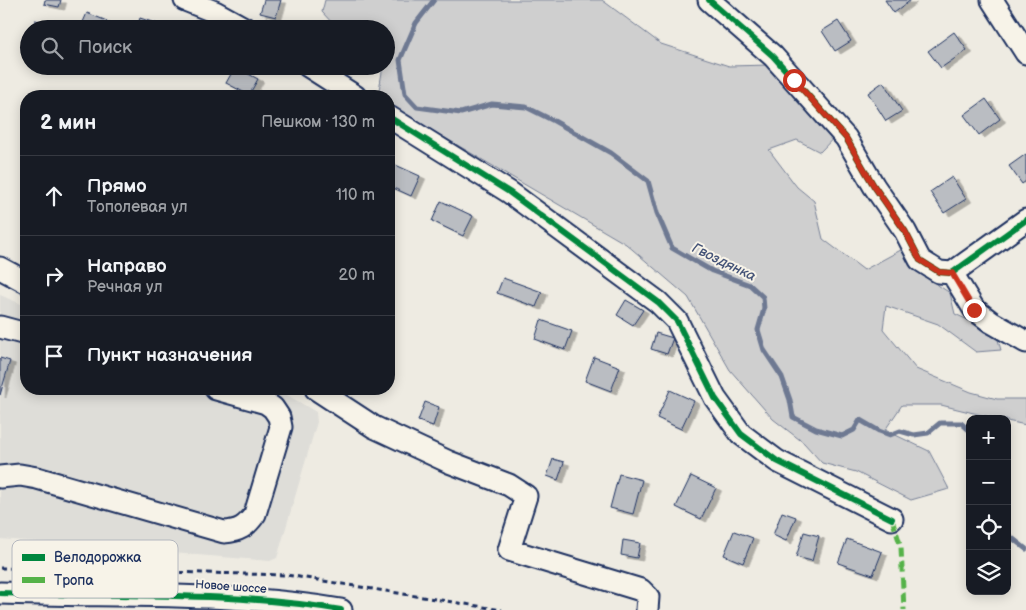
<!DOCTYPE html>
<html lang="ru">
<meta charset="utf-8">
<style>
:root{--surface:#171b24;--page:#242831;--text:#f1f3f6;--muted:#9ea1a6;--line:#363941}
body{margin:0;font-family:"Balsamiq Sans",sans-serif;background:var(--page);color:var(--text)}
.controls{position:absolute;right:15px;bottom:15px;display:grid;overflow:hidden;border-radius:10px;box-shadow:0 2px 12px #0003}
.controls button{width:45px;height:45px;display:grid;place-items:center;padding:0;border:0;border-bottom:1px solid var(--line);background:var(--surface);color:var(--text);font:25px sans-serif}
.stop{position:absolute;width:15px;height:15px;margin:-11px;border:4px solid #c8321e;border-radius:50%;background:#fff}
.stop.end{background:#c8321e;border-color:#fff;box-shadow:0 1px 5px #0008}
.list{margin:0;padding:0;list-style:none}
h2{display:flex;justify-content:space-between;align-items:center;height:65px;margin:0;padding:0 20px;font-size:21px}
h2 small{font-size:16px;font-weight:400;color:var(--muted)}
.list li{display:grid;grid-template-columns:32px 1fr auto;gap:15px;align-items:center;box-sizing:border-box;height:80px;padding:0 20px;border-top:1px solid var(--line)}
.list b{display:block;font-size:19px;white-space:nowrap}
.list p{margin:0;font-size:16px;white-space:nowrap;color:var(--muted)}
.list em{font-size:16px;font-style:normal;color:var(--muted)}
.icon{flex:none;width:28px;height:28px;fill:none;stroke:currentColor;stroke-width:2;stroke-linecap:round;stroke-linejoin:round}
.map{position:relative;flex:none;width:1026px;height:610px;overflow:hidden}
.search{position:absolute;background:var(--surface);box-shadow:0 2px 12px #0003;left:20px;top:20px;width:375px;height:55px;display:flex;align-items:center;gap:12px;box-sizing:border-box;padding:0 18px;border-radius:28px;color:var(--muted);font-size:19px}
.panel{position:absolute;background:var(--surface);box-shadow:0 2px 12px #0003;left:20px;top:90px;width:375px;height:305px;border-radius:20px}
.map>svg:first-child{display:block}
</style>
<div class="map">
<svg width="1026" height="610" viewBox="0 0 1026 610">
<defs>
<filter id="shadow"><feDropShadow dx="5.5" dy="3" stdDeviation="0" flood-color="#0004"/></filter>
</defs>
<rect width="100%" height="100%" fill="#eeebe2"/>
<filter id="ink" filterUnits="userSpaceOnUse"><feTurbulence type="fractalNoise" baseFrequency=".02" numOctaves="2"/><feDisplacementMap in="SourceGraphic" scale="10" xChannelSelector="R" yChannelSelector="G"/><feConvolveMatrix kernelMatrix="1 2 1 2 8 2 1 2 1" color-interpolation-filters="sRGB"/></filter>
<g filter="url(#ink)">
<!-- built -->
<path fill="#deddd8" d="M0,295L26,306V389H277L316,412L317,422L277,558L270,561L0,539Z"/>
<!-- green -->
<path fill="#cfcfcf" stroke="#757f96" d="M325,0H602L661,44L729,66L770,65L845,126L820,152L797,140L769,150L797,187L814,201L823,239L864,270L910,245L930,280L950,293L955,314L996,333L1001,350L976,352L938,324L886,306L883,329L916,369L971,392L997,399H1026V425L1007,421V419H998L941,405H902L885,430L929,451L949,489L911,500L856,472L822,463L804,443L773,419L730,370L688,297L626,244L389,105V96H378L383,66H386V29H342L334,25L322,12Z"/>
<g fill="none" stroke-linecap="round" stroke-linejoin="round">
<!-- stream -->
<path stroke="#6e7992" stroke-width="5" d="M434,0L416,23L400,60L405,94L417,107L461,113L492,104L526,107L554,121L611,153L648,181L657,213L672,248L712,271L750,285L763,297L764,309L758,330L764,350L782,377L790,400L793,417L816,429L842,436L854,430L860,420L879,431L890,435L900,431L914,435L928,433L940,423H961L970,431
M1007,534L1026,549"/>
</g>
<!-- building -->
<path fill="#babdc2" stroke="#1b2f5e" filter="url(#shadow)" d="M45,0H61L59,7L44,4Z
M264,0H281L276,17L260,13Z
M885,0H911L894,13Z
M87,13L107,21L103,29H80Z
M140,18L164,26L163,29H136Z
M35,20L55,24L54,29H33Z
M838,21L851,41L835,51L822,31Z
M954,32L967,50L941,68L928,51Z
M235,67L258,79L249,95L226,83Z
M883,82L902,111L886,121L868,93Z
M986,99L1000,119L979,135L964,115Z
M1026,154V181L1022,184L1009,166Z
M389,162L420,176L411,196L389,186Z
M952,177L966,199L944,213L930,192Z
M441,201L473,216L463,236L432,221Z
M503,278L542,292L536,307L497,293Z
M626,300L643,310L633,325L617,315Z
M541,320L572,331L565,350L535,339Z
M656,333L673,338L667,354L651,349Z
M594,357L620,367L611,391L585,381Z
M0,358L10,361L0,395Z
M670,390L694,401L681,429L657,418Z
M425,402L439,407L433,426L418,421Z
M553,459L564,462L558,480L547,476Z
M619,474L642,480L633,514L610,508Z
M691,476L716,488L701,519L676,507Z
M782,512L796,517L786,541L773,535Z
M734,531L753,538L743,563L724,555Z
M804,532L819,536L812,561L796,557Z
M847,539L882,552L873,575L838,563Z
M623,540L640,543L637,558L621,555Z"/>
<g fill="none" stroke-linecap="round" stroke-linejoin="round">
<defs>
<path id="minor" d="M185,0L215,12L246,29
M709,0L773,56L846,138L874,186L905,231L920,260L939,272L952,273L1026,220
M992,0L1026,53
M308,66L355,96
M389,117L509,192L658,302L677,321L715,398L741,434L777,461L892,519
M0,268L26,282
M952,273L974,309L991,322L1026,342
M0,327L26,334
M316,389L374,427L449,462L509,485L526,496L509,550L641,590L648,597L647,610
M0,477L20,475L37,478L224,532C239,531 246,527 255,514L281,427L279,417L273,408L266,403L216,389
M0,593C114,597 228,591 341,610"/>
</defs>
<!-- minor casing -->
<use href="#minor" stroke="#1b2f5e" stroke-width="25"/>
<!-- path -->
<path stroke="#1b2f5e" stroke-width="3" stroke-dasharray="5 4" stroke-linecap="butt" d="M0,568L287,575L502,610"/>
<!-- minor -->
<use href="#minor" stroke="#f7f3e8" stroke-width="21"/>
<!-- quiet -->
<path stroke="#55b248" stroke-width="5" stroke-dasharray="10 5" stroke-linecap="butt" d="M892,519L901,547L904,610"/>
<defs>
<path id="cycleway" d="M709,0L773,56L846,138L874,186L905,231L920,260L939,272L952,273L1026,220
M389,117L509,192L658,302L677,321L715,398L741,434L777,461L892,519
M0,593C114,597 228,591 341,610"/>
</defs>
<!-- cycleway casing -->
<use href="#cycleway" stroke="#f7f3e8" stroke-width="9"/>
<!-- cycleway -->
<use href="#cycleway" stroke="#00873e" stroke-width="6"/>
</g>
</g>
<g fill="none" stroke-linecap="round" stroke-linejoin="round" filter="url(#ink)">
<!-- route -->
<path stroke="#c8321e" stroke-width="6" d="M794,80L846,138L874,186L905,231L920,260L939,272L952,273L974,310"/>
</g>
<g text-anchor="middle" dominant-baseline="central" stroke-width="4" stroke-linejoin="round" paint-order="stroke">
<!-- street labels -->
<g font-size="12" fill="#1b2f5e" stroke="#f7f3e8">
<text transform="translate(231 587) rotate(4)">Новое шоссе</text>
</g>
<!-- water labels -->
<g font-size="14" font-style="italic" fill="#455478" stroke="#f7f3e8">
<text transform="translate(724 262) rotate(26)">Гвоздянка</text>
</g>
</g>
<!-- legend -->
<rect x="12" y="540" width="166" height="58" rx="8" fill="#f7f3e8" stroke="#b5b8bf" stroke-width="1"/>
<rect x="22" y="554" width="23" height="7" fill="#00873e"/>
<rect x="22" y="577" width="23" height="6" fill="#55b248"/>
<g font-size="14" fill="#1b2f5e">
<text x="54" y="562">Велодорожка</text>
<text x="54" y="585">Тропа</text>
</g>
</svg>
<div class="controls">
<button>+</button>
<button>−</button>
<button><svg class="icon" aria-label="locate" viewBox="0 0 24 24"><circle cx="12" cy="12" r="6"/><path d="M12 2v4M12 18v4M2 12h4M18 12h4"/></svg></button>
<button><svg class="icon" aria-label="layers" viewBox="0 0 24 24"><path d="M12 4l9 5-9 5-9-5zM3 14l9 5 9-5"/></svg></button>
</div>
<div class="stop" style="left:794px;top:80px"></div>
<div class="stop end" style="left:974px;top:310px"></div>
<div class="search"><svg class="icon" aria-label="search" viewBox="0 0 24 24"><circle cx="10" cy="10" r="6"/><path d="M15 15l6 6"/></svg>Поиск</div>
<section class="panel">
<h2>2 мин<small>Пешком · 130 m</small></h2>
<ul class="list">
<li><svg class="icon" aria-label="ahead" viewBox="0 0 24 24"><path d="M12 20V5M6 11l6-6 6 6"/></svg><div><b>Прямо</b><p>Тополевая ул</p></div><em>110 m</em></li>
<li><svg class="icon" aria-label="right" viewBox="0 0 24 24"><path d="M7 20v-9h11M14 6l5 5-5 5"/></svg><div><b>Направо</b><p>Речная ул</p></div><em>20 m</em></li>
<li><svg class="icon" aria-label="arrive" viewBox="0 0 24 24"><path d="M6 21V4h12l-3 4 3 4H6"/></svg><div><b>Пункт назначения</b></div></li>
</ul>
</section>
</div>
